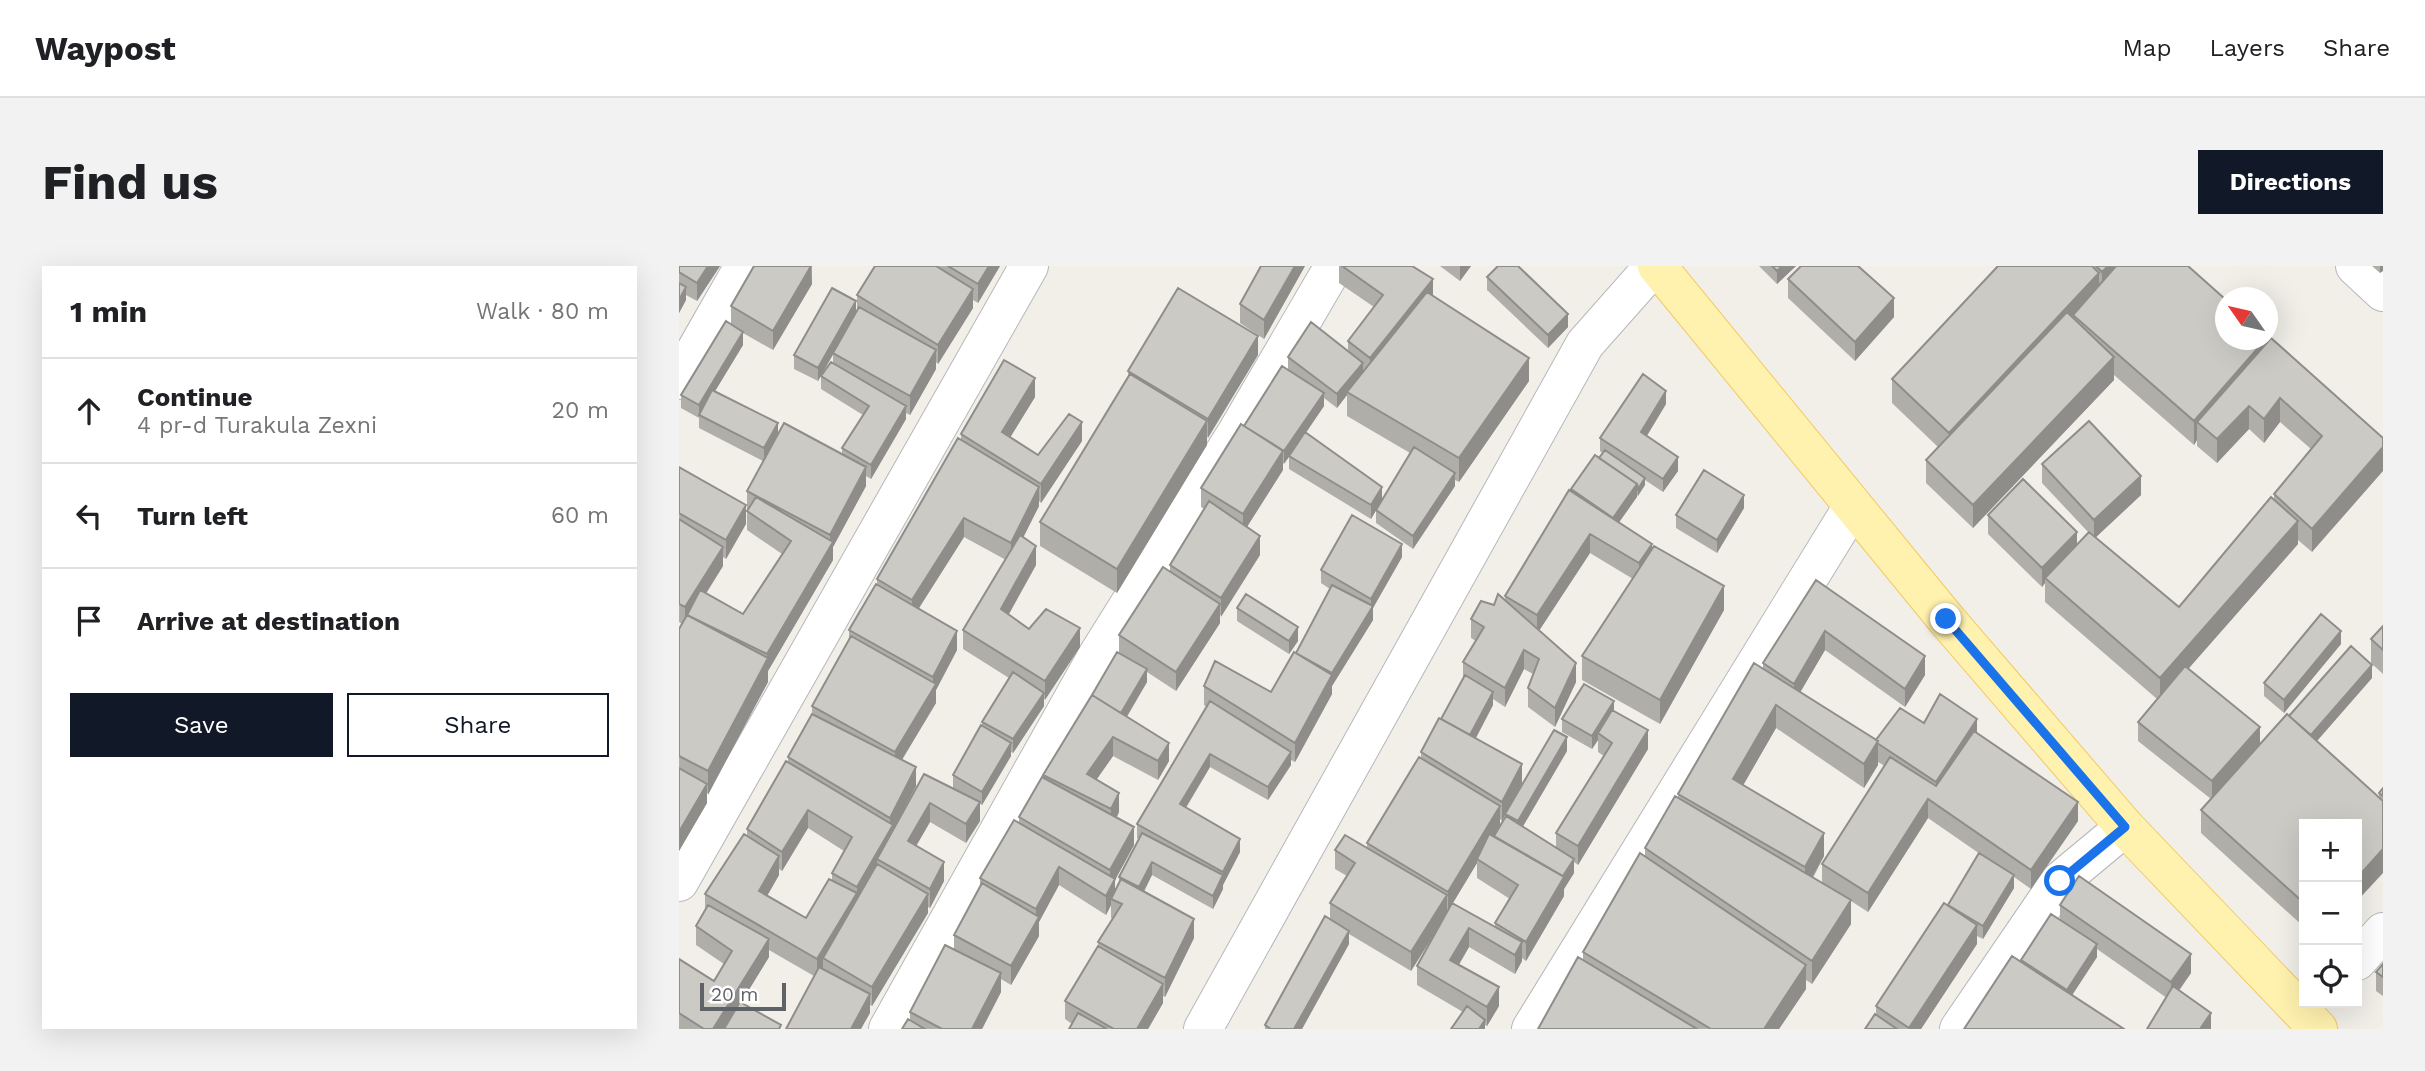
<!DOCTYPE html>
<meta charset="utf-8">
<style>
:root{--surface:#fff;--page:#f2f2f2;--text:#202124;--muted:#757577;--line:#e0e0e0;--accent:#111827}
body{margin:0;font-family:"Work Sans",sans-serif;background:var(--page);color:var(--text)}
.controls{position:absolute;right:21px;bottom:21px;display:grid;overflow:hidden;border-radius:0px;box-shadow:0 7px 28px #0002}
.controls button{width:63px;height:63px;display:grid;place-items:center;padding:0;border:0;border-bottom:2px solid var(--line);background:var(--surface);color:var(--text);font:35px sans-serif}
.compass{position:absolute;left:1536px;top:21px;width:63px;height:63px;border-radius:50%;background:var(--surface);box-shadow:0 7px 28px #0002;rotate:304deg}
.scale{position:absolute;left:21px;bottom:18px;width:86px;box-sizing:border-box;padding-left:7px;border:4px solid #5f6368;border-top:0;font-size:19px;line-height:24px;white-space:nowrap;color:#5f6368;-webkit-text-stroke:5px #fff;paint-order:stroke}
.stop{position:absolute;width:21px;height:21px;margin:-16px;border:5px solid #1a73e8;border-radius:50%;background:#fff}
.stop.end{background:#1a73e8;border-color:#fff;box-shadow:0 2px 7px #0008}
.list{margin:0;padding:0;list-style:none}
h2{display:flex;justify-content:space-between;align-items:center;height:91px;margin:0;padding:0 28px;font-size:30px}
h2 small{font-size:23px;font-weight:400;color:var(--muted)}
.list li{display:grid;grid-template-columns:46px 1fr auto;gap:21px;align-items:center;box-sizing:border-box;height:105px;padding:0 28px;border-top:2px solid var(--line)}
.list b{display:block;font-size:26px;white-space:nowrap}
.list p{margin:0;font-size:23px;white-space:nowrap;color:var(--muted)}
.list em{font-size:23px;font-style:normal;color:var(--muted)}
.actions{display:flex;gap:14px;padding:21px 28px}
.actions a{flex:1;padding:16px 0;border:2px solid var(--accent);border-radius:0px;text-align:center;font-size:24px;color:var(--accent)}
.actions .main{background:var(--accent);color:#fff}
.icon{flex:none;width:38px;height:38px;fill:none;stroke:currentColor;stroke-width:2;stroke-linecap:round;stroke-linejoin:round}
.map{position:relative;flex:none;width:1704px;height:763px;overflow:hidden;border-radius:0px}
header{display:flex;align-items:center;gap:42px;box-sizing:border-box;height:98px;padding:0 35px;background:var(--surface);border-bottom:2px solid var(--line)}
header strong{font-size:33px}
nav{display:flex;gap:38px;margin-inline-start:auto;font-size:24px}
.intro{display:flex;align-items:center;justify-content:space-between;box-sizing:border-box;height:168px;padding:0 42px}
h1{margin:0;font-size:49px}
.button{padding:18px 32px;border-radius:0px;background:var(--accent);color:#fff;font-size:24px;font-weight:700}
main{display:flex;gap:42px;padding:0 42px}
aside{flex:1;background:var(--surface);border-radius:0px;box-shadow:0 7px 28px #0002}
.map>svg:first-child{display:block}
</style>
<header>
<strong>Waypost</strong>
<nav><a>Map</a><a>Layers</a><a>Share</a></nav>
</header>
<div class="intro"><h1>Find us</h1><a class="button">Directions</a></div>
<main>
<aside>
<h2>1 min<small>Walk · 80 m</small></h2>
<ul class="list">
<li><svg class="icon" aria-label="ahead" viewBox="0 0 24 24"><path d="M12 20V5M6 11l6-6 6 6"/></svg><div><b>Continue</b><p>4 pr-d Turakula Zexni</p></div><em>20 m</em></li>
<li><svg class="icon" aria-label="left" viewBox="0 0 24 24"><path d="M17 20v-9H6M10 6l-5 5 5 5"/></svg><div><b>Turn left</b></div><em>60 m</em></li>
<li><svg class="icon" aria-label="arrive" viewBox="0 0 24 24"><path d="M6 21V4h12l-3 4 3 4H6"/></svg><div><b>Arrive at destination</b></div></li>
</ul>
<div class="actions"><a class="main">Save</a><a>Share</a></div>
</aside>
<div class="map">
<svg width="1704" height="763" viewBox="0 0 1704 763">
<rect width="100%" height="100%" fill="#f1efe8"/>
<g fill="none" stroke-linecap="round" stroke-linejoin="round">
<defs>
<path id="minor" d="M1676,0L1704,26
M0,114L65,0
M0,616L350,0
M1678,695L1704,666
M209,763L418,390L558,166L655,0
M524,763L906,78L975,0
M852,763L1174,240
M1280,763L1381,615L1446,561"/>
<path id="major" d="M978,0L1267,353L1446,561L1639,763"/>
</defs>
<!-- minor casing -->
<use href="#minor" stroke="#b5b8bc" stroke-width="40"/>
<!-- major casing -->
<use href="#major" stroke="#f2c960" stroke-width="40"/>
<!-- minor -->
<use href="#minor" stroke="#fff" stroke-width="38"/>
<!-- major -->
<use href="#major" stroke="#fff2af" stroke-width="38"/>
</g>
<!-- wall -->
<path fill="#afaea9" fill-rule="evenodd" d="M0,0H41L18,35L7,29V34L0,47Z
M133,0V18L94,84L64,67V79L36,125L99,169L163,188V182L184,149L142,123V110L139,115L115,103V89L177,46L178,43V29L196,0H321L299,37L294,34V42L259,98L257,96V103L231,149L227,147V153L192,213L187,210V220L154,281V294L89,405V416L28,528V537L0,585V363L3,358L0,356V201L67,258L47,293L44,291V300L27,328L64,348L103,288L68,264V225L84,195L20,162V151V152L2,142V129L52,58V40ZM154,88V98L143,108Z
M626,0L585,73L561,57V38Z
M660,0H733L754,29L850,115L780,216L776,214V220L734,283L697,257V244L702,236L692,253L610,203V191L604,198V204L568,261L581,289L541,350V357L497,425L468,406V416L448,451L490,495L479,514L434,490L418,513L440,546L438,551L455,579L436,614V625L440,617V611L460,573L458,572V558L528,441L525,439V420L592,426L617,387L651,323L642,317V304L723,291L694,342V354L653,420V428L616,496L612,494V499L589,534L531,501L507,542L561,586L544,619V623L534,643L473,609L465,626L515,672L486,731L484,730V737L469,763H390L393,758L386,753V735L419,680V676L434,653L432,652V639L427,649L380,619L360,656V670L332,719L322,713V726L303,763H223L231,754V746L275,683V669L301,621V612L340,557V551L364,512V509L440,387V369L491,306V299L525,243L522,241V222L565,160L609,103V91L669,85V75L695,41L660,17ZM668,129V150L731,187L703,234L627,167L645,140V132L658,142Z
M761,0H792L781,15Z
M1080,0H1117L1098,18Z
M1319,0H1509L1589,75L1704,172L1633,286L1619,274V278L1509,403L1581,479L1610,450L1693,412L1638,475L1700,531V527L1704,522V607L1625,558V661L1522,567V544L1532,533L1459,475V456L1478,433L1366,336V317L1363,321L1309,268V249L1398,278L1409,266L1363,217V198L1462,229L1417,271L1500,341L1595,234V228L1632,183L1601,156L1585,177L1570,163L1538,197L1518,180V174L1515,179L1435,109V114L1294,262L1247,217V194L1259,181L1213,137V113Z
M1693,0H1704L1701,7Z
M808,11L889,61L869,82L808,24Z
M1109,13L1215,51L1176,95L1109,32Z
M579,89L528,172V179L438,327L361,280V256L449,112V105Z
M356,131L331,171L359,189L403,175L362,237L360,235V240L344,271L357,299L330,348L350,363L401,381L365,434V440L334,487L332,486V490L303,539L301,538V555L287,577L251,556L237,580L265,615L251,642L249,641V647L193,740L191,739V747L135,710L90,684V691L62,736L102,763H0V693L35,715L45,698L17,679V660L26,645V628L68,570V563L109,496V491L133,448V440L170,375V364L198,318V313L282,173V168ZM285,271L327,294L284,364V383L330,412L303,456V460L274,509V522L282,527L245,508L223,548L237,520L223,494L257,437V424L278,384L240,342ZM129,562L165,585L153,607V615L127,652L88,630L100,609V603L103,605Z
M987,138L968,170L999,205L984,226L966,214V219L940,256L1045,344L981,458L903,414V390L954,313L911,287L860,364L897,416L876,461L849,441V422L854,408L845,403L826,441L814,433V439L797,472L843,517L827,547L888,485L843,561L877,582V567L925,490L919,486V474L913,483L883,466V453L935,445L969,483L899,599L895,596V607L885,623V630L847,695L843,692V695L836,708L790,681L780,699L820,740L808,760L806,759V763L784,746L738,719V700L762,657L732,705L670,668V678L623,763H586V759L651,653V637L668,610L656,603V584L688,581V577L742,492V486L762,453L784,412V396L797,375L792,372V353L826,333V330L892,225V223L923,187L921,185V172ZM826,548V552L815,571L814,570L821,559V553L823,555ZM798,597V612L831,633L816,657V661L774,637Z
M1065,242L1038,287L997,262V249Z
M1137,314L1246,409L1226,441L1146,384L1121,426L1197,474L1245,457L1298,467L1399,555L1352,623L1335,611V622L1304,673L1298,670V678L1242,763H1186L1197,749V740L1269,640L1301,588L1249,552L1189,646L1172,635V658L1133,718L1127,714V723L1100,763H859L904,694V686L966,591V582L999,532V528L1084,403V397ZM1097,462L1185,522L1199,499V496L1206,500L1143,598V617L1134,612L1145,590L1064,519Z
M558,342L619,375L610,388L558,355Z
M1704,360V408L1692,397V373Z
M1662,378L1605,447L1585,430V417Z
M1381,639L1512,707L1500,725L1532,763L1418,683V691L1393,729L1342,695V694L1381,653Z
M1704,698V730L1697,725V706Z"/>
<!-- shaded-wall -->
<path fill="#8f8d8a" d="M29,0H41L18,35V17Z
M132,0L133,18L94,84V65Z
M310,0H321L299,37V18Z
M616,0H626L585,73V54Z
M781,0H792L781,15Z
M1103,0H1117L1098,18V5Z
M1429,0H1446L1423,25V6Z
M1701,0H1704V5L1701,7Z
M1420,7V31L1394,49V58L1270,191V167Z
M754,13V32L691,111V92Z
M7,21V34L0,47V34Z
M294,23V42L259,98V79Z
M1215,32V51L1176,95V76Z
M177,35V48L139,115V102Z
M889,48V61L869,82V69Z
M64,66V79L21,150L20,149V152V139Z
M579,70V89L529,172V153Z
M1589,70V94L1518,156V174L1515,179V155L1586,74H1588Z
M257,84V103L231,149V130Z
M1435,91V114L1294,262V239Z
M850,92V115L780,216V192Z
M684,97V110L668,126V129L658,142V128Z
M356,112V131L323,185V166Z
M987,125V138L962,179V166Z
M645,127V140L605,198V185Z
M1601,132V156L1585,177V153Z
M227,140V153L192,213V199Z
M1570,140V163L1538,197V173Z
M528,155V179L438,327V303Z
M403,156V175L362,237V218Z
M99,157V170L85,196V182Z
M1704,181V205L1633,286V263Z
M604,185V204L564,267V248Z
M999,191V205L984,226V213Z
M187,201V220L154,281V294L89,405V416L29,529V505L88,394V388L151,281V269Z
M776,207V220L734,283V270Z
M1462,210V229L1415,273V254Z
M966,212V219L959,230V223Z
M958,218V231L934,265V252Z
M360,221V240L332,296V277Z
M703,221V234L692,253V239Z
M1065,229V242L1038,287V274Z
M67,239V258L47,293V274Z
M285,252V271L233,353V334Z
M1619,255V278L1481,435V412Z
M1398,266V285L1366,312V317L1363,321V302Z
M911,268V287L858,368V349Z
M581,270V289L542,351V332Z
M723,278V291L694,342V354L653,420V407L692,344V333Z
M973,278V296L960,316V297Z
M357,280V299L322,362V343Z
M44,281V300L6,360V341Z
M1045,320V344L981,458V434Z
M541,338V357L497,425V406Z
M619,361V375L610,388V375Z
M401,362V381L366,434V415Z
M278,365V384L257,424V437L216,505V486L254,422V411Z
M1146,365V384L1115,437V418Z
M1662,365V378L1605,447V434Z
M845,384V403L826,441V422Z
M1246,390V409L1226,441V423Z
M897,397V416L876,461V442Z
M1693,399V412L1630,484V471Z
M468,403V416L442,460V447Z
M653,409V428L616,496V477Z
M814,426V439L791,483V469Z
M365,427V440L334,487V473Z
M935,435V448L919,467V474L913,483V470Z
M1097,439V462L1054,537V513Z
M1298,453V471L1257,535V516Z
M1581,461V480L1533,534V515Z
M969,464V483L899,599V580Z
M434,471V490L408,527V508Z
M888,471V485L839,569V555Z
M1199,475V499L1185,522V498Z
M332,477V490L303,539V526Z
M490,477V495L479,514V495Z
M612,486V499L589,534V521Z
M531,488V501L501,551V538Z
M843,498V517L823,555V536Z
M237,501V520L198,593V605L178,640V621L211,564V552Z
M28,518V537L0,585V566Z
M440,527V546L432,562V543Z
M1249,533V552L1189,646V627Z
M301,536V555L287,577V558Z
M1399,536V555L1352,623V604Z
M251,537V556L229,594V575Z
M821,540V559L800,594L798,593V597L769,645V626Z
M129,544V562L103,605V586Z
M455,561V579L436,614V632L432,633V639L427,649V630L431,623V604Z
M1145,567V590L1126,624V601Z
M561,573V586L544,619V623L534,643V630L544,610V606Z
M1704,583V607L1678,635V612Z
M100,590V609L80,644V625Z
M895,593V607L885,623V630L847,695V676Z
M265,596V615L251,642V623Z
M473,596V609L460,634V621Z
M380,601V619L360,656V670L332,719V700L357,657V643Z
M1335,609V622L1304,673V660Z
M178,627V646L144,692V702L138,712V693Z
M249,628V647L193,740V721Z
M768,629V648L732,705V686Z
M1172,634V658L1133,718V695Z
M515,653V672L486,731V712Z
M1298,659V678L1242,763H1230Z
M790,662V681L771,713V694Z
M670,665V678L623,763H615Z
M90,673V691L46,763H34Z
M843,676V695L836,708V689Z
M1418,678V691L1388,737V724Z
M1512,688V707L1492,735V716Z
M1127,699V723L1100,763H1085Z
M322,707V726L303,763H293Z
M484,718V737L469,763H458Z
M820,721V740L808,760V741Z
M191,728V747L182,763H172Z
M1532,747V763H1521Z
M806,754V763H800Z"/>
<!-- building -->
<path fill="#cccac5" stroke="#8f8d8a" stroke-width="2" d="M0,0H29L18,17L0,6Z
M75,0H132L94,65L52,40Z
M196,0H257L294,23L259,79L178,29Z
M269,0H310L299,18Z
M582,0H616L585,54L561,38Z
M663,0H733L754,13L691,92L669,75L704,29Z
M819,0H839L889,48L869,69L808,11Z
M1093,0H1103L1098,5Z
M1122,0H1179L1215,32L1176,76L1109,13Z
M1319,0H1413L1420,7L1270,167L1213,113Z
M1417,0H1429L1423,6Z
M1437,0H1509L1546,33V74H1586L1515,155L1394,49Z
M0,17L7,21L0,34Z
M153,22L177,35L139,102L115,89Z
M499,22L579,70L529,153L449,105Z
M748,26L850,92L780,192L668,126Z
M180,41L257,84L231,130L154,87Z
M1388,46L1435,91L1294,239L1247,194Z
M47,55L64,66L20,139L2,129Z
M632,56L684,97L658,128L609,91Z
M1592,72L1704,172V181L1633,263L1595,228L1643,170L1601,132L1585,153L1570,140L1538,173L1518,156Z
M325,94L356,112L323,166L359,189L390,148L403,156L362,218L282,168Z
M152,96L227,140L192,199L163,182L190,140L142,110Z
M603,100L645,127L605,185L565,160Z
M451,108L528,155L438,303L361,256Z
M964,108L987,125L962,166L999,191L984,213L921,172Z
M33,124L99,157L85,182L20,149Z
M1410,155L1462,210L1415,254L1363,198Z
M105,157L187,201L151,269L68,225Z
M562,158L604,185L564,248L522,222Z
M626,166L703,221L692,239L610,190Z
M279,172L360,221L332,277L285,252L233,334L198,313Z
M735,181L776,207L734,270L697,244Z
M926,184L966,212L959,223L958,218L920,192Z
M916,189L958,218L934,252L892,223Z
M0,201L67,239L47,274L0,247Z
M1025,204L1065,229L1038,274L997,249Z
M1344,213L1398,266L1363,302L1309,249Z
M890,224L973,278L960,297L911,268L858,349L826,330Z
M77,231L154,276L88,388L8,349L21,324L64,348L112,275L68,245Z
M1592,231L1619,255L1481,412L1366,312L1410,266L1500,341Z
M530,235L581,270L542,332L491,299Z
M673,249L723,278L692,333L642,304Z
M0,253L44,281L6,341L0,338Z
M341,269L357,280L322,343L350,363L367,343L401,362L366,415L284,364Z
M975,280L1045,320L981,434L903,390Z
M484,301L541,338L497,406L440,369Z
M1137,314L1246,390L1226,423L1146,365L1115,418L1084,397Z
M197,318L278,365L254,411L170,364Z
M653,319L694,340L653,407L617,387Z
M567,328L619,361L610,375L558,342Z
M819,328L897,397L876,442L849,422L860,393L845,384L826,422L784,396L805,361L792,353L802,335L815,339Z
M1642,348L1662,365L1605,434L1585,417Z
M8,349L89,392L29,505L0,490V363Z
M1704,360V384L1692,373Z
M172,370L257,418L216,486L133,440Z
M1672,380L1693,399L1632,469L1610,450Z
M438,386L468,403L442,447L413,429Z
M615,386L653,409L616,477L525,420L536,395L592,426Z
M1075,397L1199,475L1185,498L1097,439L1054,513L1145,567L1126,601L999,528Z
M1506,400L1581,461L1533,515L1459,456Z
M334,406L365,427L334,473L303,456Z
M786,409L814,426L791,469L762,453Z
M905,418L935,435L913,470L883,453Z
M1261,428L1298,453L1257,516L1198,477L1199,475L1197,474L1221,442L1245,457Z
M413,429L490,477L479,495L434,471L408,508L440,527L432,543L364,509Z
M531,435L612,486L589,521L531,488L501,538L561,573L544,606L458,558Z
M933,444L969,464L899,580L877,567L933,477L919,467Z
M133,448L237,501L211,552L109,491Z
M1608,448L1704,535V583L1678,612V558H1625V637L1522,544Z
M760,452L843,498L823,536L742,486Z
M302,459L332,477L303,526L274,509Z
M875,464L888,471L839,555L826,548Z
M1295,465L1399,536L1352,604L1249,533L1189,627L1143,598L1211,491L1257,520Z
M740,491L821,540L769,626L688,577Z
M107,495L214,559L178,621L153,607L173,571L129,544L103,586L68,563Z
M0,502L28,518L0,566Z
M245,508L301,536L287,558L251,537L229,575L265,596L251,623L198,593Z
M363,511L455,561L431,604L340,551Z
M1704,522V530L1700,527Z
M996,530L1172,634L1133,695L966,582Z
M827,550L895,593L884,610L815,570Z
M335,554L436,613L427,630L380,601L357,643L301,612Z
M463,567L544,609L534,630L473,596L460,621L440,611Z
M65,568L100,590L80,625L127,652L150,613L178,627L138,693L26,628Z
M810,568L885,611L847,676L816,657L839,619L798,593Z
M666,569L768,629L732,686L651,637L676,597L656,584Z
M961,587L1127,699L1085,763H1032L904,686Z
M1300,587L1335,609L1304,660L1269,639Z
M198,598L249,628L193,721L144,692Z
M1400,610L1512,688L1492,716L1381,639Z
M442,613L515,653L486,712L419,676L443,638L432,633Z
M303,617L360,651L332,700L275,669Z
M773,637L843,676L836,689L790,662L771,694L820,721L808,741L738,700Z
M1265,637L1298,659L1230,762L1197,740Z
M29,639L90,673L34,763H25L0,747V693L35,715L53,685L17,660Z
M1372,648L1418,678L1388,724L1342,694Z
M646,650L670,665L615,763H592L586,759Z
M266,679L322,707L293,763H263L231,746Z
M419,680L484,718L458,763H435L386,735Z
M1333,690L1445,763H1285Z
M899,691L1018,763H859Z
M1704,698V711L1697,706Z
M140,701L191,728L172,763H107Z
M1494,720L1532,747L1521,763H1468Z
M61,736L102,759L100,763H45Z
M788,740L806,754L800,763H772Z
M399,747L428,763H390Z
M1196,748L1218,763H1186Z
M229,753L246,763H223Z"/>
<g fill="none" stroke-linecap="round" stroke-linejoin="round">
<!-- route -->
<path stroke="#1a73e8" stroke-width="9" d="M1267,353L1446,561L1381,615"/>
</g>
</svg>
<div class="controls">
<button>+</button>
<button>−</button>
<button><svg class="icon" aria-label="locate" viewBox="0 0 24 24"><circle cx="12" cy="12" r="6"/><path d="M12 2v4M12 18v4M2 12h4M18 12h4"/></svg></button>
</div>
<svg class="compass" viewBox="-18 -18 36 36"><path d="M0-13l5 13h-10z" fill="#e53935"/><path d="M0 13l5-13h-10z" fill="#757577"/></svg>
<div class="scale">20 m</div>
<div class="stop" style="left:1381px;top:615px"></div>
<div class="stop end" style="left:1267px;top:353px"></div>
</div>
</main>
